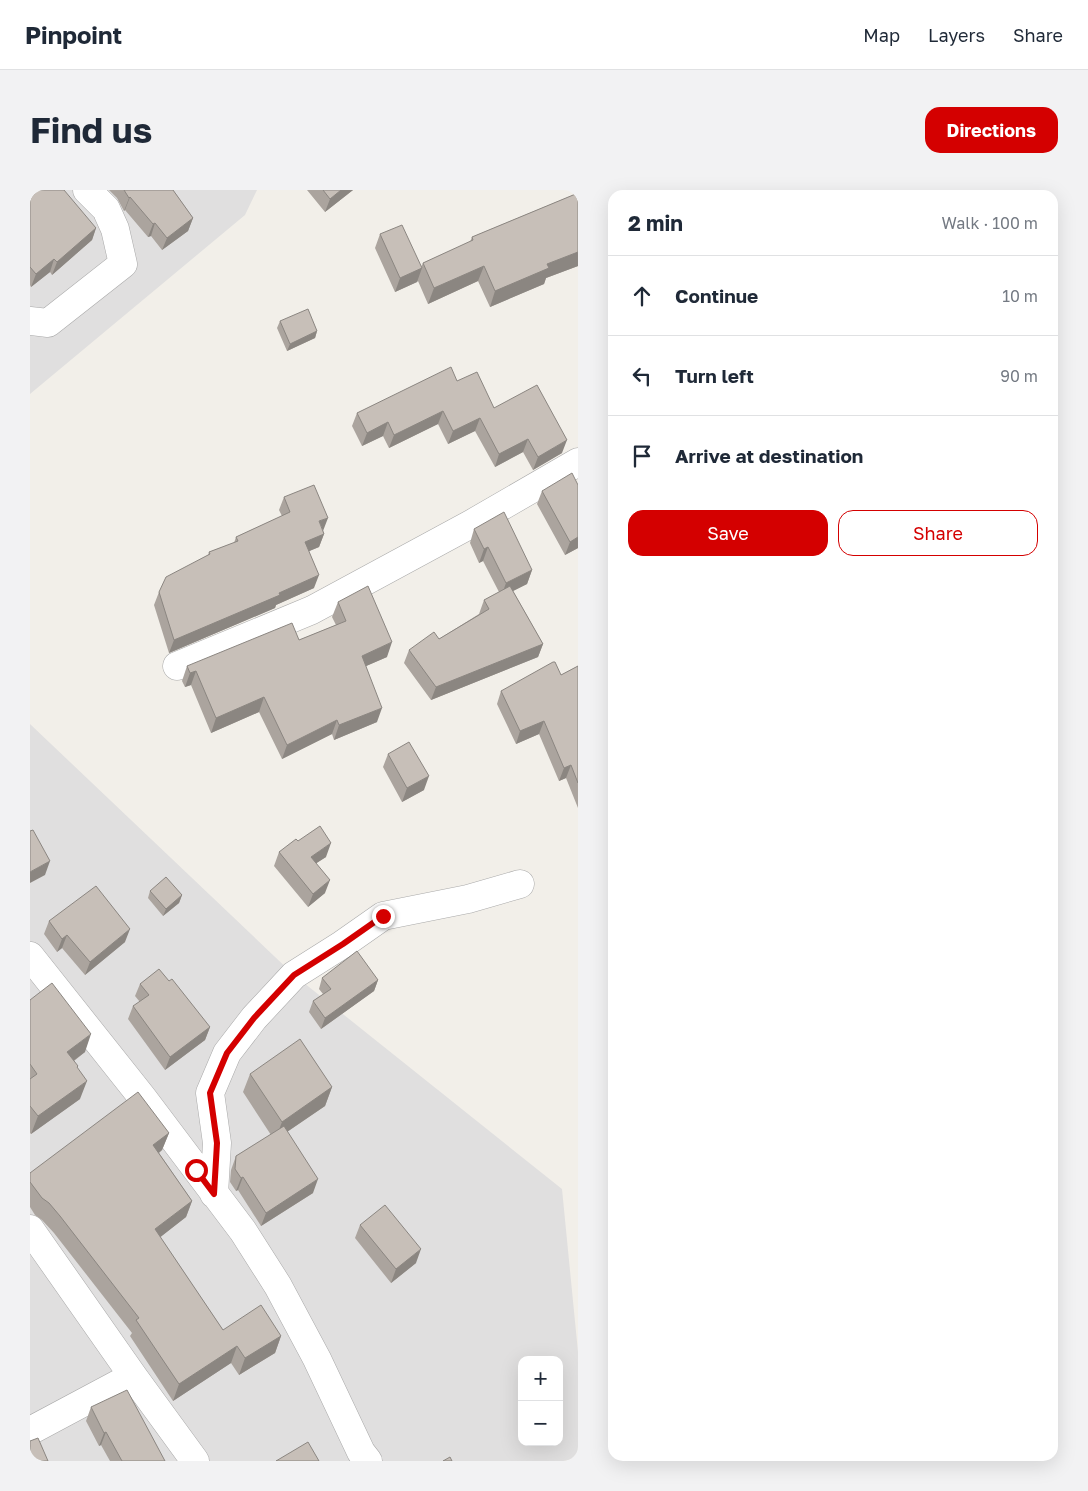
<!DOCTYPE html>
<meta charset="utf-8">
<style>
:root{--surface:#fff;--page:#f2f2f3;--text:#1f2937;--muted:#747a83;--line:#e0e1e3;--accent:#d40000}
body{margin:0;font-family:"Golos Text",sans-serif;background:var(--page);color:var(--text)}
.controls{position:absolute;right:15px;bottom:15px;display:grid;overflow:hidden;border-radius:10px;box-shadow:0 5px 20px #0002}
.controls button{width:45px;height:45px;display:grid;place-items:center;padding:0;border:0;border-bottom:1px solid var(--line);background:var(--surface);color:var(--text);font:25px sans-serif}
.stop{position:absolute;width:15px;height:15px;margin:-11px;border:4px solid #d40000;border-radius:50%;background:#fff}
.stop.end{background:#d40000;border-color:#fff;box-shadow:0 1px 5px #0008}
.list{margin:0;padding:0;list-style:none}
h2{display:flex;justify-content:space-between;align-items:center;height:65px;margin:0;padding:0 20px;font-size:21px}
h2 small{font-size:16px;font-weight:400;color:var(--muted)}
.list li{display:grid;grid-template-columns:32px 1fr auto;gap:15px;align-items:center;box-sizing:border-box;height:80px;padding:0 20px;border-top:1px solid var(--line)}
.list b{display:block;font-size:19px;white-space:nowrap}
.list em{font-size:16px;font-style:normal;color:var(--muted)}
.actions{display:flex;gap:10px;padding:15px 20px}
.actions a{flex:1;padding:11px 0;border:1px solid var(--accent);border-radius:15px;text-align:center;font-size:18px;color:var(--accent)}
.actions .main{background:var(--accent);color:#fff}
.icon{flex:none;width:28px;height:28px;fill:none;stroke:currentColor;stroke-width:2;stroke-linecap:round;stroke-linejoin:round}
.map{position:relative;flex:none;width:548px;height:1271px;overflow:hidden;border-radius:15px}
header{display:flex;align-items:center;gap:30px;box-sizing:border-box;height:70px;padding:0 25px;background:var(--surface);border-bottom:1px solid var(--line)}
header strong{font-size:24px}
nav{display:flex;gap:28px;margin-inline-start:auto;font-size:18px}
.intro{display:flex;align-items:center;justify-content:space-between;box-sizing:border-box;height:120px;padding:0 30px}
h1{margin:0;font-size:35px}
.button{padding:12px 22px;border-radius:15px;background:var(--accent);color:#fff;font-size:18px;font-weight:700}
main{display:flex;gap:30px;padding:0 30px}
aside{flex:1;background:var(--surface);border-radius:15px;box-shadow:0 5px 20px #0002}
.map>svg:first-child{display:block}
</style>
<header>
<strong>Pinpoint</strong>
<nav><a>Map</a><a>Layers</a><a>Share</a></nav>
</header>
<div class="intro"><h1>Find us</h1><a class="button">Directions</a></div>
<main>
<div class="map">
<svg width="548" height="1271" viewBox="0 0 548 1271">
<rect width="100%" height="100%" fill="#f2efe9"/>
<!-- residential -->
<path fill="#e0dfdf" fill-rule="evenodd" d="M0,0H227L215,25L0,204Z
M0,534L264,785L532,999L548,1162V1271H0ZM492,1170H529V1252H492Z"/>
<g fill="none" stroke-linecap="round" stroke-linejoin="round">
<defs>
<path id="minor" d="M0,131L18,133L93,74L85,39L76,19L57,0
M147,476L282,420L441,334L548,272
M0,766L112,907L213,1041L248,1096L287,1169L331,1262L338,1271
M184,1004L187,953L180,903L197,863L224,828L264,785L313,754L353,726L438,709L490,694
M0,1039L103,1186L165,1271
M0,1241L103,1186"/>
</defs>
<!-- minor casing -->
<use href="#minor" stroke="#a9a9a9" stroke-width="29"/>
<!-- minor -->
<use href="#minor" stroke="#fff" stroke-width="28"/>
</g>
<!-- wall -->
<path fill="#aba49e" d="M0,0L66,38L62,50L22,85L20,82L1,97L0,95Z
M79,0H143L163,28L158,41L132,60L121,46L118,47L95,20L94,21L87,8Z
M277,0H323L295,22Z
M548,3V76L516,88L514,94L460,117L448,91L398,114L388,91L387,92L365,102L345,58L350,44L391,77L393,73L440,52L442,47Z
M250,131L287,141L285,148L257,161L247,138Z
M427,191L464,218L532,263L503,280L493,262L465,277L445,241L418,254L408,234L359,258L353,246L332,256L322,236L327,223Z
M548,295V358L535,365L507,314L512,301Z
M254,307L293,341L294,344L289,357L279,361L284,398L246,415L245,418L139,463L124,415L129,402L178,365L179,362L204,353L206,347L252,326L249,320Z
M444,339L502,380L497,394L483,401L513,454L508,467L401,510L374,473L379,460L409,449L449,424L454,410L469,402L453,371L449,373L440,353Z
M308,412L357,467L336,476L347,532L304,550L302,544L252,569L229,522L181,543L161,495L155,497L152,491L157,476L269,450L306,435L302,427Z
M548,476V618L536,588L529,591L509,544L486,554L467,514L471,501L531,485Z
M358,564L394,600L372,612L353,577Z
M268,651L296,667L286,673L295,703L278,717L244,676L249,662Z
M120,701L152,705L149,713L133,726L118,708Z
M19,731L95,752L55,785L32,758L27,762L14,744Z
M292,788L348,790L344,801L291,839L279,822L283,811L293,804L289,799Z
M110,794L180,837L175,850L135,880L98,829L103,816L110,812L105,806Z
M0,810L55,862L44,871L47,878L50,909L1,944L0,943Z
M220,884L302,897L295,916L257,942L283,1003L231,1036L208,1000L206,1001L200,992L201,980L206,966L241,945L213,902Z
M139,943L132,960L129,963L162,1011L156,1027L130,1047L193,1140L251,1146L245,1163L209,1185L201,1173L143,1211L100,1146L102,1143L24,1043L12,1030L5,1025L0,1017V983Z
M330,1035L386,1073L361,1093L325,1048Z
M61,1217L135,1271H80L71,1255L69,1256L56,1231Z"/>
<!-- shaded-wall -->
<path fill="#8b8681" d="M311,0H323L295,22L300,9Z
M100,7L95,20L94,21L99,8Z
M163,28L158,41L132,60L137,48Z
M125,33L121,46L118,47L123,34Z
M66,38L62,50L22,85L27,72Z
M548,62V76L516,88L514,94L460,117L465,101L517,74Z
M24,69L20,82L1,97L6,84Z
M454,76L448,91L398,114L404,98Z
M392,78L387,92L365,102L370,88Z
M287,141L285,148L257,161L260,154Z
M413,221L408,234L359,258L364,245Z
M450,228L445,241L418,254L423,241Z
M358,232L353,246L332,256L337,243Z
M498,249L493,262L465,277L469,264Z
M537,250L532,263L503,280L508,267Z
M298,328L293,341L289,331Z
M294,344L289,357L270,365L275,352Z
M548,347V358L535,365L540,352Z
M458,357L453,371L449,373L454,359Z
M502,380L497,394L471,407L476,393Z
M289,385L284,398L246,415L245,418L139,463L144,450Z
M362,452L357,467L327,480L332,466Z
M513,454L508,467L401,510L406,497Z
M166,481L161,495L155,497L160,483Z
M234,507L229,522L181,543L186,528Z
M352,518L347,532L304,550L309,535Z
M307,530L302,544L252,569L257,555Z
M514,531L509,544L486,554L490,541Z
M541,575L536,588L529,591L534,578Z
M399,586L394,600L372,612L377,598Z
M301,653L296,667L276,680L281,667Z
M20,671L15,685L0,693V682Z
M300,690L295,703L278,717L283,704Z
M152,705L149,713L133,726L136,719Z
M100,739L95,752L55,785L60,772Z
M37,745L32,758L27,762L32,749Z
M348,790L344,801L291,839L295,828Z
M180,837L175,850L135,880L140,867Z
M61,844L55,862L31,880L37,862Z
M57,891L50,909L1,944L8,926Z
M302,897L295,916L245,950L252,932Z
M139,943L132,960L117,972L123,955Z
M213,987L208,1000L206,1001L211,988Z
M288,989L283,1003L231,1036L236,1023Z
M162,1011L156,1027L119,1056L125,1039Z
M391,1059L386,1073L361,1093L366,1079Z
M251,1146L245,1163L209,1185L215,1168Z
M207,1156L201,1173L143,1211L149,1194Z
M76,1242L71,1255L69,1256L74,1243Z"/>
<!-- building -->
<path fill="#c7bfb8" stroke="#8b8681" d="M0,0H34L66,38L27,72L24,69L6,84L0,77Z
M94,0H143L163,28L137,48L125,33L123,34L100,7L99,8Z
M293,0H311L300,9Z
M548,3V62L517,74L519,78L465,101L454,76L404,98L393,73L443,50L442,47Z
M372,35L392,78L370,88L350,44Z
M278,119L287,141L260,154L250,131Z
M421,177L427,191L447,182L464,218L507,195L537,250L508,267L498,249L469,264L450,228L423,241L413,221L364,245L358,232L337,243L327,223Z
M542,283L548,295V347L540,352L512,301Z
M284,295L298,328L289,331L294,344L275,352L289,385L249,403L250,405L144,450L129,402L136,387L180,364L179,362L208,351L206,347L260,322L254,307Z
M474,322L502,380L476,393L458,357L454,359L444,339Z
M338,396L362,452L332,466L352,518L309,535L307,530L257,555L234,507L186,528L166,481L160,483L157,476L262,433L269,450L316,431L308,412Z
M480,396L513,454L406,497L379,460L404,442L409,449L459,419L454,410Z
M523,472H525L531,485L548,476V593L541,575L534,578L514,531L490,541L471,501Z
M379,552L399,586L377,598L358,564Z
M290,636L301,653L281,667L300,690L283,704L249,662L266,649L268,651Z
M3,640L20,671L0,682V641Z
M136,687L152,705L136,719L120,701Z
M66,696L100,739L60,772L37,745L32,749L19,731Z
M327,761L348,790L295,828L283,811L301,799L292,788Z
M129,779L139,791L142,789L180,837L140,867L103,816L119,805L110,794Z
M22,793L61,844L37,862L48,876L47,877L57,891L8,926L0,916V889L7,884L0,874V810Z
M270,849L302,897L252,932L220,884Z
M108,902L139,943L123,955L162,1011L125,1039L193,1140L231,1115L251,1146L215,1168L207,1156L149,1194L106,1130L109,1128L30,1026L19,1013L12,1008L0,992V983Z
M254,936L288,989L236,1023L213,987L211,988L205,979L206,966Z
M355,1015L391,1059L366,1079L330,1035Z
M97,1200L135,1271H92L76,1242L74,1243L61,1217Z
M8,1248L18,1271H0V1251Z
M278,1252L289,1271H246Z
M420,1267L422,1271H413Z"/>
<g fill="none" stroke-linecap="round" stroke-linejoin="round">
<!-- route -->
<path stroke="#d40000" stroke-width="6" d="M166,980L184,1004L187,953L180,903L197,863L224,828L264,785L313,754L353,726"/>
</g>
</svg>
<div class="controls">
<button>+</button>
<button>−</button>
</div>
<div class="stop" style="left:166px;top:980px"></div>
<div class="stop end" style="left:353px;top:726px"></div>
</div>
<aside>
<h2>2 min<small>Walk · 100 m</small></h2>
<ul class="list">
<li><svg class="icon" aria-label="ahead" viewBox="0 0 24 24"><path d="M12 20V5M6 11l6-6 6 6"/></svg><div><b>Continue</b></div><em>10 m</em></li>
<li><svg class="icon" aria-label="left" viewBox="0 0 24 24"><path d="M17 20v-9H6M10 6l-5 5 5 5"/></svg><div><b>Turn left</b></div><em>90 m</em></li>
<li><svg class="icon" aria-label="arrive" viewBox="0 0 24 24"><path d="M6 21V4h12l-3 4 3 4H6"/></svg><div><b>Arrive at destination</b></div></li>
</ul>
<div class="actions"><a class="main">Save</a><a>Share</a></div>
</aside>
</main>
